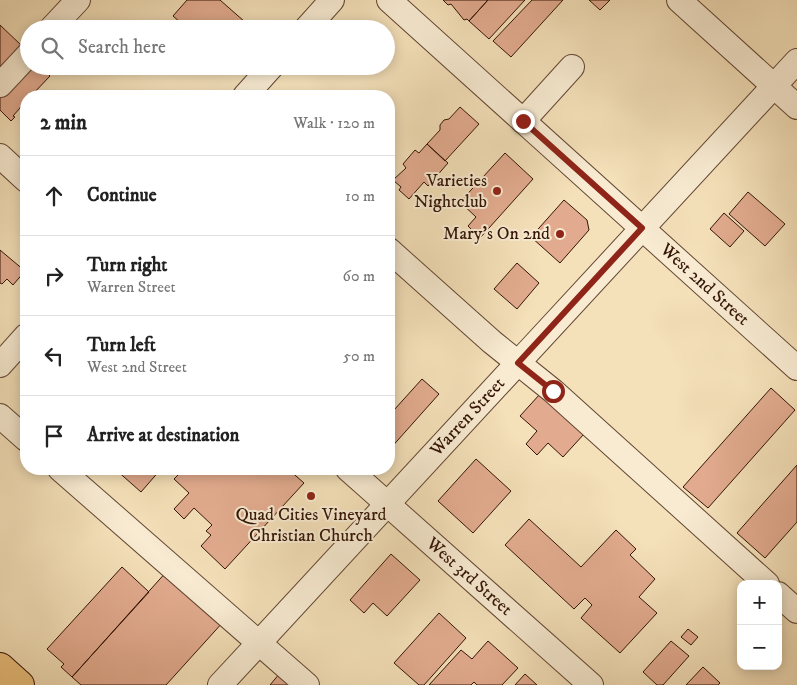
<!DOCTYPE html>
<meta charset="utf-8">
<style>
:root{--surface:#fff;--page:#f2f2f2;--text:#222;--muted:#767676;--line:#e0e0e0}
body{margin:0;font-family:"IM FELL DW Pica",serif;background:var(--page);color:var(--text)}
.controls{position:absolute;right:15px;bottom:15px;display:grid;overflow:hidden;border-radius:10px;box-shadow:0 2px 12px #0003}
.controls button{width:45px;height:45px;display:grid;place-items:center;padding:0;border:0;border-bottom:1px solid var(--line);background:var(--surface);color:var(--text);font:25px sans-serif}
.stop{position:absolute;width:15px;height:15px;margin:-11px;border:4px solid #8f2418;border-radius:50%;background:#fff}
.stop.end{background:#8f2418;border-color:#fff;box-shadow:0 1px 5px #0008}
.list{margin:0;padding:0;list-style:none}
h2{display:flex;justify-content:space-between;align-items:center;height:65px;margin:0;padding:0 20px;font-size:21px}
h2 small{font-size:16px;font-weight:400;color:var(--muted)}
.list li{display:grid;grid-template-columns:32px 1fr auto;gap:15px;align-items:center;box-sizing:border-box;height:80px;padding:0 20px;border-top:1px solid var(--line)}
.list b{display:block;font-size:19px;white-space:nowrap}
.list p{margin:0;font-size:16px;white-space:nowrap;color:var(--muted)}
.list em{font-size:16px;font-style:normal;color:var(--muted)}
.icon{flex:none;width:28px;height:28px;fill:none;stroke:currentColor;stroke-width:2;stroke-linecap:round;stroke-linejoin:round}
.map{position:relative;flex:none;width:797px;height:685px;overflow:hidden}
.search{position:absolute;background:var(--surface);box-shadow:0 2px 12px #0003;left:20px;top:20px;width:375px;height:55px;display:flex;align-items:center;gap:12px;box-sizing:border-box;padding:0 18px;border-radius:28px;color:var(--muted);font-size:19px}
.panel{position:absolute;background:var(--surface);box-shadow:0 2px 12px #0003;left:20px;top:90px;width:375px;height:385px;border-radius:20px}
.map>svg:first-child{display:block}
</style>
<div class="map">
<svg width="797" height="685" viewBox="0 0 797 685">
<rect width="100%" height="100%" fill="#f4e0b9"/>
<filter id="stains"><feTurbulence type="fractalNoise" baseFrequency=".004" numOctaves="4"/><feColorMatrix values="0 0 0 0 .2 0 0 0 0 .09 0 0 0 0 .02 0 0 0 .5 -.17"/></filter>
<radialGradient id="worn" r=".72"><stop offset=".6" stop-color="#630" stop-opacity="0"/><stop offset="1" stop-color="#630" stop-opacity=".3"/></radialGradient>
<!-- building -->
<path fill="#e2ab8f" stroke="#331406" d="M187,0H220L253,29H188L173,16Z
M443,0H487V1L469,21L467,19L464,20L451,4L448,5Z
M488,0H525L489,39L469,21Z
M532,0H563L511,57L493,41Z
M589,0H610L600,10Z
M0,25L22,46L0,71Z
M29,66H40L50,76L31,96H26V101L13,116L15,117L11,121L0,110V98Z
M460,107L479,124L445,161L427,144L440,130V125L444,120L449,119Z
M427,144L448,163L428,186L424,182L409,199L399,190L401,187L393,180L406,168L403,164L415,150L419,153Z
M505,153L533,179L480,238L468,226L476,217L460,202Z
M748,192L785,224L765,246L729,214Z
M564,200L587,220L589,230L560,263L531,237Z
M724,213L744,231L730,247L710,229Z
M0,250L25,271L13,285L7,279L2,284L0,283Z
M517,263L539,283L517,309L494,289Z
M422,379L439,394L389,450V405L394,410Z
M771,388L795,410L708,508L683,487Z
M540,394L584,434L563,457L548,443L537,455L526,444L537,431L520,416Z
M476,459L511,491L473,533L438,501Z
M797,465V522L765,558L737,533Z
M115,469H161L141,492Z
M184,469H203L207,472L210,469H288L304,483L225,569L201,546L211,535L206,531L212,525L194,508L184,519L174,509L189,493L174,479Z
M529,519L581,567L616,530L636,549L630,555L655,579L639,597L657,613L620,653L581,618L592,605L585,598L574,609L505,545Z
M391,554L420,580L387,616L373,603L364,613L350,600Z
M122,567L149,592L72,677L61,667L64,664L47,649Z
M168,570L224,621L166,685H81L72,677Z
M439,613L466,638L424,685H419L394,663Z
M688,629L698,637L691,645L681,637Z
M488,641L518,668L502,685H477L474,682L471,685H429L461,650L472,659Z
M671,641L689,656L663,685H657L643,672Z
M703,667L720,683L718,685H686Z
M280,673L293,685H270Z
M525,674L537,685H515Z"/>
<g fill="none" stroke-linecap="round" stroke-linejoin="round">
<defs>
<g id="minor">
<path id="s1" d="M389,0L797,368"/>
<path d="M679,0L797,107"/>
<path d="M51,29L78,0"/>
<path d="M306,29L332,0"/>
<path d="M0,85L29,54"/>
<path d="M245,96L272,66"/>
<path d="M523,121L572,67"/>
<path d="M0,156L26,180"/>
<path d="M389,250L492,342L553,391L767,584"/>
<path d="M0,365L26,336"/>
<path d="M0,416L26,439"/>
<path d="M60,469L307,685"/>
<path id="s2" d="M348,469L591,685"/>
<path d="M778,594L797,611"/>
<path id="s3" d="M220,685L797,61"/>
</g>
<path id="major" d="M0,667L20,685"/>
</defs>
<!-- minor casing -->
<use href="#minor" stroke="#634733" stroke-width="26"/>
<!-- major casing -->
<use href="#major" stroke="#331406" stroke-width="30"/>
<!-- minor -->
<use href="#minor" stroke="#f8ebd2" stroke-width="24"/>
<!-- major -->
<use href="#major" stroke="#eac07c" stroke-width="28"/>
</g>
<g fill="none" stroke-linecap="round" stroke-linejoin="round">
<!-- route -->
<path stroke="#8f2418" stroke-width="6" d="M523,121L642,228L518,363L553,391"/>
</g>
<!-- markers -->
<g fill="#8f2418" stroke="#f8ebd2" stroke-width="2">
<circle cx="497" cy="191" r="5"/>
<circle cx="560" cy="234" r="5"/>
<circle cx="311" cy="496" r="5"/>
</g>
<g text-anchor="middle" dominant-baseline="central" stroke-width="4" stroke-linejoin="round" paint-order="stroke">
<!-- poi labels -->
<g font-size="18" fill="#331406" stroke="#f8ebd2" text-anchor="end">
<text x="487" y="181">Varieties<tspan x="487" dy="21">Nightclub</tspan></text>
<text x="550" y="234">Mary's On 2nd</text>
<text x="311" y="515" text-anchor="middle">Quad Cities Vineyard<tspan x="311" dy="21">Christian Church</tspan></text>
</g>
<!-- street labels -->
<g font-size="18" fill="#331406" stroke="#f8ebd2">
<text stroke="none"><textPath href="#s1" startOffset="425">West 2nd Street</textPath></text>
<text stroke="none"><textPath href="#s3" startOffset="365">Warren Street</textPath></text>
<text stroke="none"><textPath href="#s2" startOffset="162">West 3rd Street</textPath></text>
</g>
</g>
<rect width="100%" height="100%" filter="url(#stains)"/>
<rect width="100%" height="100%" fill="url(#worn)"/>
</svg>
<div class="controls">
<button>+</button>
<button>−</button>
</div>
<div class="stop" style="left:553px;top:391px"></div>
<div class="stop end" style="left:523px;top:121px"></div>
<div class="search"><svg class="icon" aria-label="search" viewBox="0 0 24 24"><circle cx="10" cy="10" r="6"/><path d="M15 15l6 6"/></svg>Search here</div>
<section class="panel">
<h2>2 min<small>Walk · 120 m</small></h2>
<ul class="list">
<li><svg class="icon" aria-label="ahead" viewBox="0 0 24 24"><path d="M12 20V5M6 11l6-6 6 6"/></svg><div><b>Continue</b></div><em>10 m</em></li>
<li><svg class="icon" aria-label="right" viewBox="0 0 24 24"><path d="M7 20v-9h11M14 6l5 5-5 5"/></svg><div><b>Turn right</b><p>Warren Street</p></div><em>60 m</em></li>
<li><svg class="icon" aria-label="left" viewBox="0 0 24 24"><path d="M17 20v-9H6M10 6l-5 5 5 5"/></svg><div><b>Turn left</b><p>West 2nd Street</p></div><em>50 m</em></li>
<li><svg class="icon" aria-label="arrive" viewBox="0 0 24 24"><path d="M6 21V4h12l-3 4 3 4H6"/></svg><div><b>Arrive at destination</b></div></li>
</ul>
</section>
</div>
